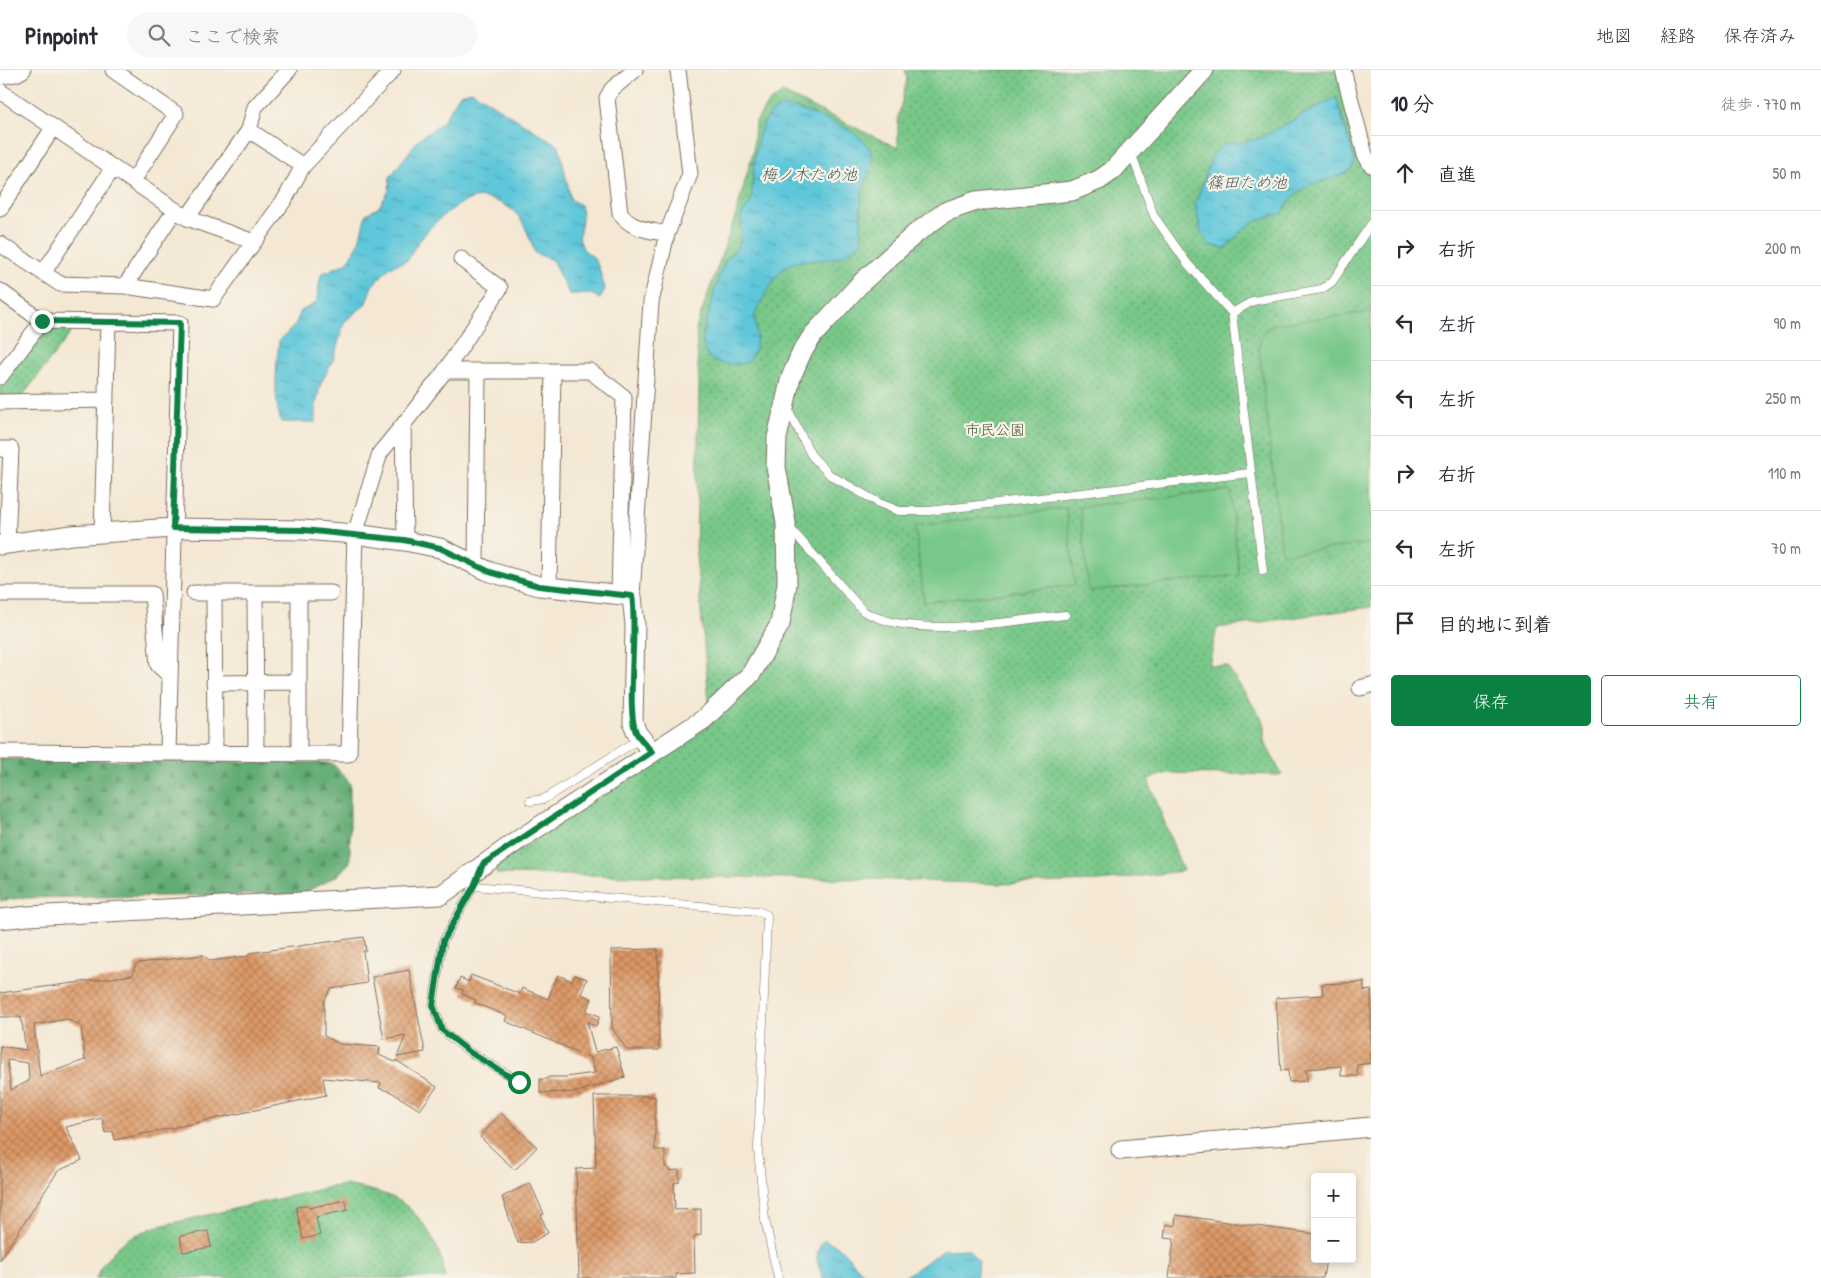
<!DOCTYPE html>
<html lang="ja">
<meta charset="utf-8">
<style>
:root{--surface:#fff;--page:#f7f7f7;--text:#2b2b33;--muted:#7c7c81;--line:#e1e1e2;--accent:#0b8043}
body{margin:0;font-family:"Patrick Hand","Klee One",sans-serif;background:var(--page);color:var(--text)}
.controls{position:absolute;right:15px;bottom:15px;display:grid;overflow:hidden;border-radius:5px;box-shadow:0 2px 8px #0003}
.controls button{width:45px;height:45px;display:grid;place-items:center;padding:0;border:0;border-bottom:1px solid var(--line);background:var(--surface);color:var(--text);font:25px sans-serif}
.stop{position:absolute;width:15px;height:15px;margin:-11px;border:4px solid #0b8043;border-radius:50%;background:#fff}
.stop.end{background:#0b8043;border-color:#fff;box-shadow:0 1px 5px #0008}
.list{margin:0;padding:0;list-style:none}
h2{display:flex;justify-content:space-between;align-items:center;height:65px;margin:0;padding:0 20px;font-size:21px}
h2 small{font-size:16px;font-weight:400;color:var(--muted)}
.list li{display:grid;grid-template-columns:32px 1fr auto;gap:15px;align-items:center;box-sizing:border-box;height:75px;padding:0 20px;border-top:1px solid var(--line)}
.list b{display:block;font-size:19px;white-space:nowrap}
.list em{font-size:16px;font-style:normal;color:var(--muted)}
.actions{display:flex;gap:10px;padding:15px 20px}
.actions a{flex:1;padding:11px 0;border:1px solid var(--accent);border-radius:5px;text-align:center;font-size:18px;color:var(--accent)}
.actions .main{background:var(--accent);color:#fff}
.icon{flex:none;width:28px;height:28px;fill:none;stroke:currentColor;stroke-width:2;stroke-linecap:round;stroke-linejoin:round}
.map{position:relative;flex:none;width:1371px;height:1208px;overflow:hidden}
header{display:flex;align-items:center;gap:30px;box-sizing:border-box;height:70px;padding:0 25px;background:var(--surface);border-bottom:1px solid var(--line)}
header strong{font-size:24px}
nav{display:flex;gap:28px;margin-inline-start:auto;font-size:18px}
.search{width:350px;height:45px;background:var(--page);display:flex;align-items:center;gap:12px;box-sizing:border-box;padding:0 18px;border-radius:28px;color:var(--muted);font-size:19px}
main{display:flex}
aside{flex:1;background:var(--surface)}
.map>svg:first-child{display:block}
</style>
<header>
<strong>Pinpoint</strong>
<div class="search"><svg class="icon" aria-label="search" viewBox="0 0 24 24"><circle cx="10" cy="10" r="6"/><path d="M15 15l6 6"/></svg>ここで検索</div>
<nav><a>地図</a><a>経路</a><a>保存済み</a></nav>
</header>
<main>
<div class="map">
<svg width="1371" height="1208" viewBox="0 0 1371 1208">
<defs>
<pattern id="green-dots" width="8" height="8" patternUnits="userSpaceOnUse" patternTransform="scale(1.25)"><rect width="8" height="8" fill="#78c889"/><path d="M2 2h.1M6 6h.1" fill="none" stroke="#64a36f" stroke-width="1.8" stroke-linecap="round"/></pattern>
<pattern id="forest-firs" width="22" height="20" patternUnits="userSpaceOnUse" patternTransform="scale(1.25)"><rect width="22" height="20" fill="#62ac75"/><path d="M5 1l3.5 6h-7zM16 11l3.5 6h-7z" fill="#528c5f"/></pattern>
<pattern id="water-ripples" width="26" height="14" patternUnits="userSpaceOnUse" patternTransform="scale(1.25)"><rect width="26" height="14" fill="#5fc7da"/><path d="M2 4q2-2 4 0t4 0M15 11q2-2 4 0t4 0" fill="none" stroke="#50a2b0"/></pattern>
<pattern id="building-cross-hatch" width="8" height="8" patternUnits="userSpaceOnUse" patternTransform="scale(1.25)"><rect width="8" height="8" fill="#dd9865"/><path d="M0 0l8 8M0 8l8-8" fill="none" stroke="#b47c53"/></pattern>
</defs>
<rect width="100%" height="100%" fill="#f7f3e8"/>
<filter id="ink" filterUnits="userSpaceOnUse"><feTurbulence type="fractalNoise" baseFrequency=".02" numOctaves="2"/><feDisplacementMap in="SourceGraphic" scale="10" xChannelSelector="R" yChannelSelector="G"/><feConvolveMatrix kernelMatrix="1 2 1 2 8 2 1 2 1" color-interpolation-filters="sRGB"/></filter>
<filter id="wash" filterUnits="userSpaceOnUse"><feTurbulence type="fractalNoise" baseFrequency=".0096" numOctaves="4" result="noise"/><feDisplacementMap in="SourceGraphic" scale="20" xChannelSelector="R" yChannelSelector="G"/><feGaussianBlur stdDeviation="1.12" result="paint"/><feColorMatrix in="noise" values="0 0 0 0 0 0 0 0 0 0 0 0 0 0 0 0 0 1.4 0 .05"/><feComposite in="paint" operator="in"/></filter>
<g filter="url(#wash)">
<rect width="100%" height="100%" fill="#f4e8d4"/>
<!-- green -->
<path fill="url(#green-dots)" stroke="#5a7954" d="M905,0H1337L1362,91L1367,102L1371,104V537L1217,558L1209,595L1227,596L1264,652V671L1282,705L1168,703L1148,709L1183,801L1100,811L999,814L866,809L496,804L497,795L711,654L696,485L699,316L696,258L735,147L753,82L755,53L767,34L783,23L898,78V48L907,9Z
M43,258L73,260L21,328L0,329V318Z
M345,1115C362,1118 379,1121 394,1128C421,1141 443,1179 445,1208H96L102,1195L114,1181L127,1169L155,1157L330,1117Z"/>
<!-- forest -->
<path fill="url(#forest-firs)" stroke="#4e6b4a" d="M0,689L332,693L350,713V792L338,805L302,824L21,828L0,831Z"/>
<!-- pitch -->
<path fill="#78c889" stroke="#5a7954" d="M1371,242V473L1282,484L1259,277C1261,266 1265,257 1276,254Z
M1230,420L1239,505L1089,521L1080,437Z
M1066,438L1075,515L924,532L915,456Z"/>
<!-- water -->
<path fill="url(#water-ripples)" stroke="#4d787c" d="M472,21L559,76L571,130L581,135L582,150L579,168L583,179L593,187L599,198L605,219L600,229L591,224H569L552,190L535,183C530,169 524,148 511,139C503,133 484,125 474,128C447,137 419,165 408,190L390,197L372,216L365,235L344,252L334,288L321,313L316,334V352H281C273,326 276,299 279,271L295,255L301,241L316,233L321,204L348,192L358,175L366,144L378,138L389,121L390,107L419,69L442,53L460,24Z
M1336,27L1355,91L1350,101C1323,115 1298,109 1283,143C1275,146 1258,150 1253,153C1242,159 1234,169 1226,179L1209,175L1201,162L1195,135L1212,86L1224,74L1256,70Z
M786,36C810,43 873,60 873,91C873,101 865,110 863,120C859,137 861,153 862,170C836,204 802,178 780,202C774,209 757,237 755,245C754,248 756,254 756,257C758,272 756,280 748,292C738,295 729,296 718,292C692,284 706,252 712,232C715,220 718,207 723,196C726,187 735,183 739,174C746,156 733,149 751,133C754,105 751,41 786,36Z
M824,1170L838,1176L868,1208H823C817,1192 813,1185 824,1170Z
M968,1179L979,1192L976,1208H903L943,1180Z"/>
<g id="blocks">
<!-- building -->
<path fill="url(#building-cross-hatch)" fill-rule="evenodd" d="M364,867L366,881H363L367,913L331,919L324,931V966L340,974L380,977L379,985L395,992L396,990L437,1017L420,1040L391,1022L379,1018L381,1013L323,1008L326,1025L115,1070L113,1061L105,1063L102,1048L66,1057L82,1090L58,1101L0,1190V976L26,980L21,947H0V923L133,905L135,895L139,893L203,885L210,891L249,886V883ZM67,949L81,956L85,990L40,1006L34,955ZM7,990L28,993L29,1011L11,1020Z
M658,879L659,980H627L612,958L611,880Z
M409,900L425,982L397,987L406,965L384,969L372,907Z
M471,905L520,924L522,918L548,929L558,905L572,911L575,905L587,909L581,924L592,929L586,941L600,946L596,956L587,952L595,982L616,977L625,1007L577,1022L540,1023V1009H547L548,1007H565L595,1003L591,988L505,951L507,946L475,933L476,930L462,924L463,920L456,918L460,908L469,912Z
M1364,912V921L1371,920V993L1357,995L1358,1006H1341V996L1306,999L1307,1011L1289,1012L1288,1000L1281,1001L1276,928L1323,925L1322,914Z
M594,1026H655V1080H665V1097H668L669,1101L679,1100V1112L674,1113L675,1140L701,1139V1165L694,1166L695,1203L676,1204V1208H579L576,1099L596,1098Z
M501,1043L537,1077L515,1100L480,1067Z
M530,1113L544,1144L541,1145L548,1163L532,1172L518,1173L502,1127Z
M345,1130L348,1140L316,1147L320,1165L303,1169L296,1137L307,1135L309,1138Z
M1176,1145L1315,1164V1189H1326L1323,1208H1169L1174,1169L1164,1168L1166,1154L1175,1156Z
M208,1161L211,1177L183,1182L180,1166Z"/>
</g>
</g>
<g filter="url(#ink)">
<use href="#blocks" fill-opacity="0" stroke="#7c6c5e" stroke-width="1"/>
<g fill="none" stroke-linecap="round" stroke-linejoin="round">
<defs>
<path id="service" d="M1131,82L1154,146L1187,193L1232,243L1263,501
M1232,243L1253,231L1322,219L1332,212L1371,154
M787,337L811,385L830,405L879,433L899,441H929L1250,403
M789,457L863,541C916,571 1005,551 1065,545
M530,731L544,729L641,668
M476,812L443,871L433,935L442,960L451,968L471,983L519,1011
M474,816L758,841L767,845L758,1080L765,1150L778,1208"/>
<path id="minor" d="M113,0L176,44L133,111
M635,0L612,19L607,28L620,143C631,160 650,160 667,164
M1343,0L1365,85L1371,95
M0,7L16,4L23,0
M0,21L187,148L249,60L255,37L289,0
M249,60L303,96
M0,139L53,58
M187,148L254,172
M0,174L60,214L125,216L175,140
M43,203L113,98
M125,216L213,229L285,129L303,96L393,0
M0,221L42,251L180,253L168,682
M445,301L500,218L461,189
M0,307L42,251
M0,332L106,330
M0,379H11L7,474
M102,463L108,252
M405,471L403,355L445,301H590L624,327L619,524
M476,495L478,301
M549,517L553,301
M194,523H331
M214,523L215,683
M255,523L256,683
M299,523V683
M0,524H152L158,595L170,606
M632,526L651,232L667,164L690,104L678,0
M214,613L299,612
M1360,618L1371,615
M0,682L349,684L355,464L380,383L403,355"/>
<path id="tertiary" d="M0,475L72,465L173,458L303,460L355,464L405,471L440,478L490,502L539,516L632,526L635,555L633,653L637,663L652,682
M0,849L28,846L441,825L517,771L704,649L751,604L780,554L787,514L786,453L776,397L777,368L791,307L802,282L813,265L861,213L915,164L945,142L976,131L1072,121L1099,110L1112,101L1204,0
M1121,1080L1371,1057"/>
</defs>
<!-- service casing -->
<use href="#service" stroke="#7c6c5e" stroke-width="9"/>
<!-- minor casing -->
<use href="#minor" stroke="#7c6c5e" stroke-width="17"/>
<!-- tertiary casing -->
<use href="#tertiary" stroke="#7c6c5e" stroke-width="21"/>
<!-- service -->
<use href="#service" stroke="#fff" stroke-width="8"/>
<!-- minor -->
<use href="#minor" stroke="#fff" stroke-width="15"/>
<!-- tertiary -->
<use href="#tertiary" stroke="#fff" stroke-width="19"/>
</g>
</g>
<g fill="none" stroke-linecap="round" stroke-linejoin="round" filter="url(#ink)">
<!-- route -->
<path stroke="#0b8043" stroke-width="6" d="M42,251L180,253L173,458L303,460L404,470L440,478L490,502L539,516L632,526C638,558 625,644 637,664C641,670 647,676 652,682L483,794L474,816L443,871L433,935L442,960L452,968L471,983L519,1012"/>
</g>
<g text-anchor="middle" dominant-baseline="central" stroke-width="4.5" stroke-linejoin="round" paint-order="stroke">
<!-- park labels -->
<g font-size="15" fill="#4d593e" stroke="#f7f3e8">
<text x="995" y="359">市民公園</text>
</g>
<!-- water labels -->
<g font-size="16" font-style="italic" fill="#465956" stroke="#f7f3e8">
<text x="809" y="104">梅ノ木ため池</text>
<text x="1247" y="112">篠田ため池</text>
</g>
</g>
</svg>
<div class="controls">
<button>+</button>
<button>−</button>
</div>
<div class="stop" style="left:519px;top:1012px"></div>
<div class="stop end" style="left:42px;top:251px"></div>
</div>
<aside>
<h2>10 分<small>徒歩 · 770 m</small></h2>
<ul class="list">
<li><svg class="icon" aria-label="ahead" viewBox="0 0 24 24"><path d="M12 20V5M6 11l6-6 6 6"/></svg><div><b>直進</b></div><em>50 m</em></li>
<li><svg class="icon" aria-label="right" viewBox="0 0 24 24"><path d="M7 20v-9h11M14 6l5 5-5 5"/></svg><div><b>右折</b></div><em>200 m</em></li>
<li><svg class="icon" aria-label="left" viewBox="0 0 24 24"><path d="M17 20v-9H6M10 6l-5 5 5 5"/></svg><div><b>左折</b></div><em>90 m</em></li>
<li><svg class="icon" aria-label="left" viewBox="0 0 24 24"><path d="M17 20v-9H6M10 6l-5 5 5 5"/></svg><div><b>左折</b></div><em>250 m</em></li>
<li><svg class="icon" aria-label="right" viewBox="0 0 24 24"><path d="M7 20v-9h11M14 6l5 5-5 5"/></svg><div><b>右折</b></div><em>110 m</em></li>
<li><svg class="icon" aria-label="left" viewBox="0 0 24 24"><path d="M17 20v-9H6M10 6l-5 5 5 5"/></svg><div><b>左折</b></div><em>70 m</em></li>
<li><svg class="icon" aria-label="arrive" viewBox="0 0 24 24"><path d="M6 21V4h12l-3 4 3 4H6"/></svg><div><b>目的地に到着</b></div></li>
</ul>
<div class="actions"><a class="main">保存</a><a>共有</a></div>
</aside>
</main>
